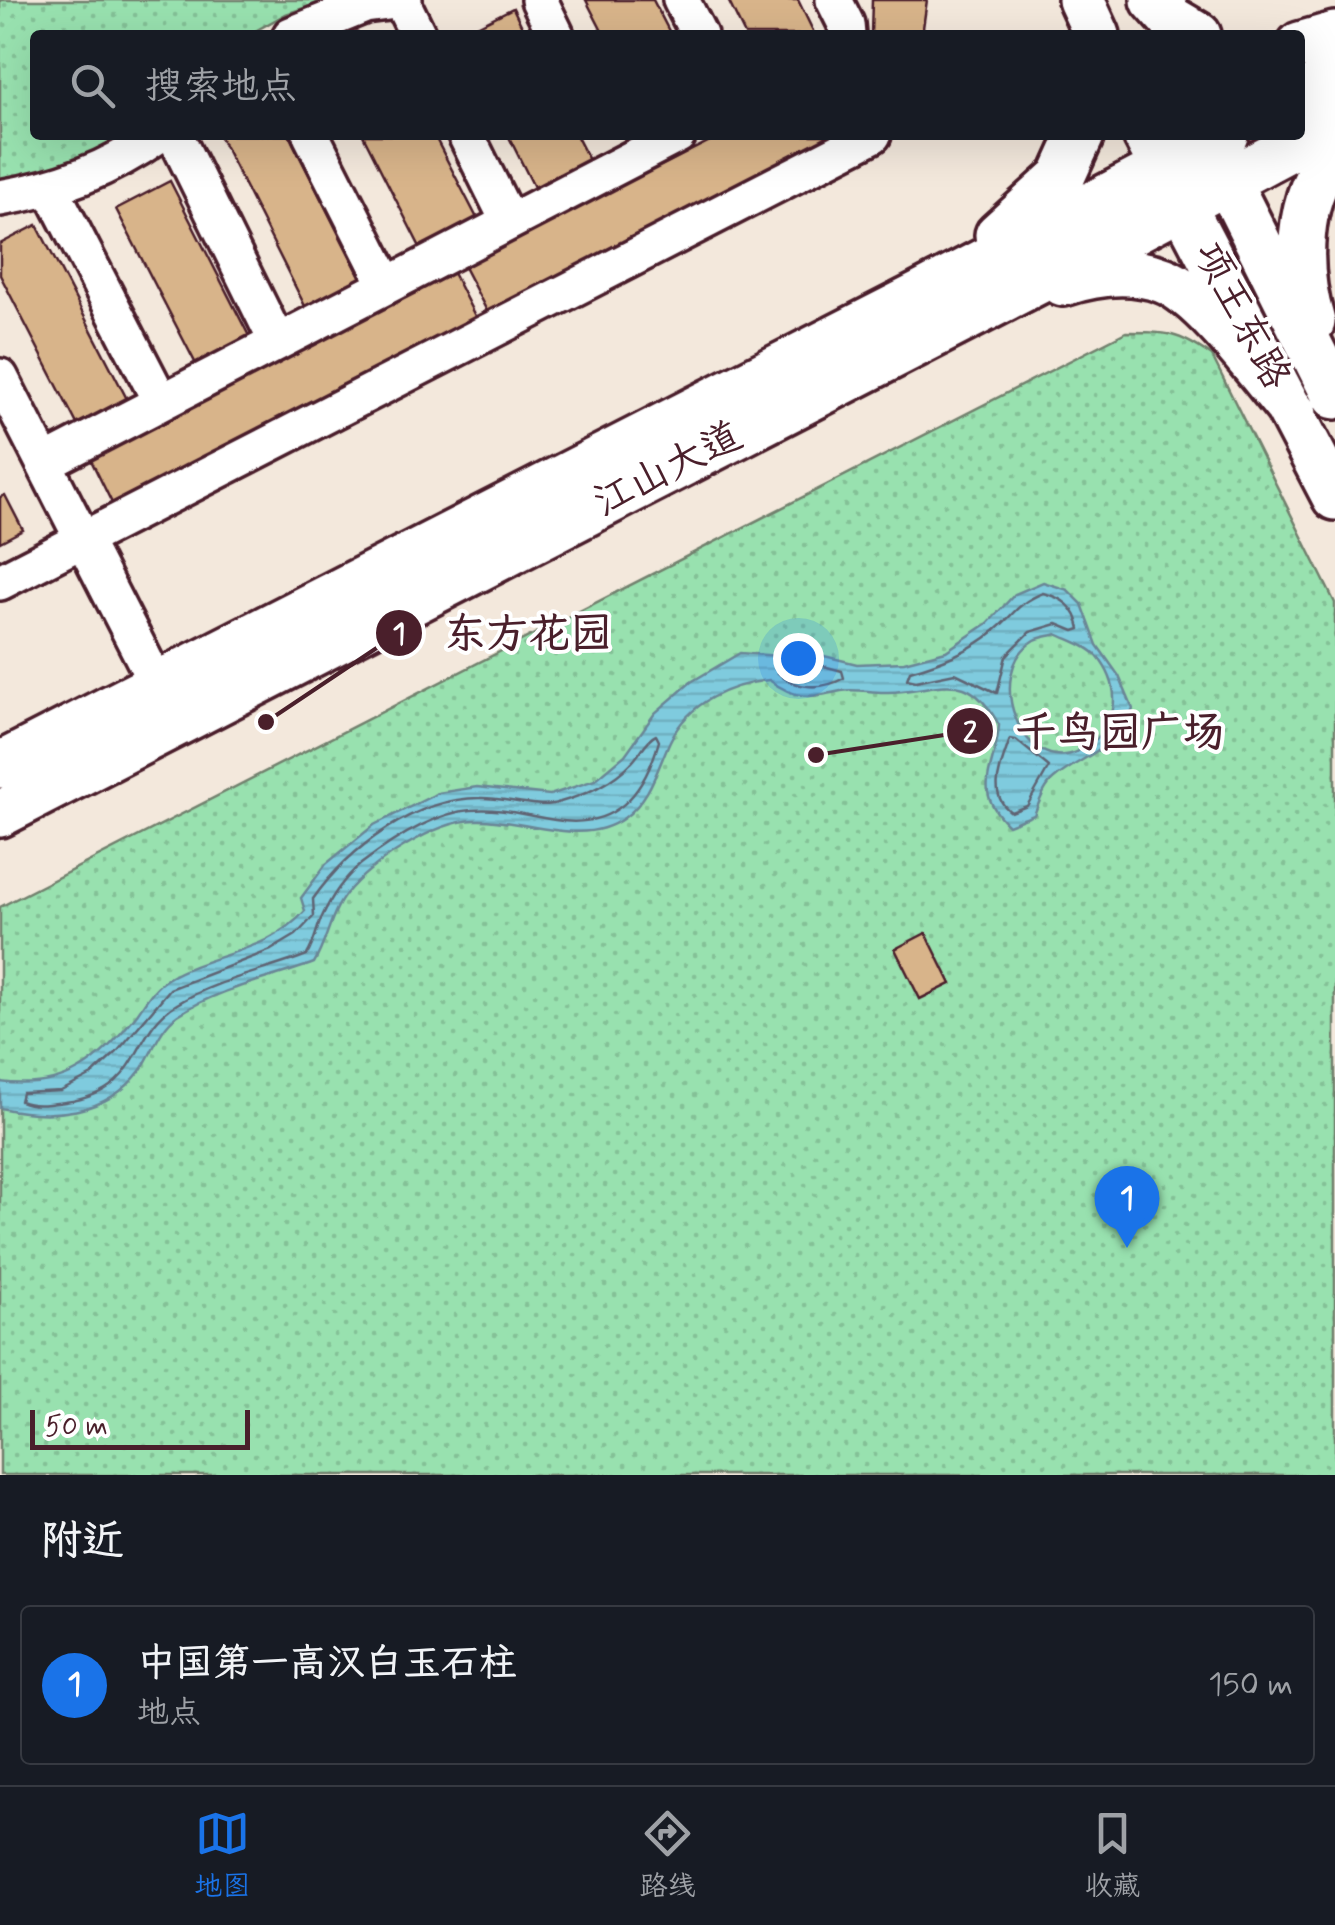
<!DOCTYPE html>
<html lang="zh">
<meta charset="utf-8">
<style>
:root{--surface:#171b24;--page:#20242c;--text:#f1f3f6;--muted:#9ea1a6;--line:#363941;--accent:#1a73e8}
body{margin:0;font-family:Mynerve,"LXGW WenKai TC",sans-serif;background:var(--page);color:var(--text)}
.scale{position:absolute;left:30px;bottom:25px;width:220px;box-sizing:border-box;padding-left:10px;border:5px solid #4a1f2b;border-top:0;font-size:28px;line-height:35px;white-space:nowrap;color:#4a1f2b;-webkit-text-stroke:8px #fff;paint-order:stroke}
.you{position:absolute;left:798px;top:658px;width:35px;height:35px;margin:-25px;border:8px solid #fff;border-radius:50%;background:#1a73e8;box-shadow:0 0 0 15px #1a73e833}
.badge{display:grid;place-items:center;width:65px;height:65px;border-radius:50%;background:var(--accent);color:#fff;font-size:32px;font-weight:700}
.pin{position:absolute;translate:-50% -82px;filter:drop-shadow(0 2px 5px #0008)}
.pin::after{content:'';position:absolute;top:52px;width:35px;height:30px;background:inherit;clip-path:polygon(0 0,100% 0,50% 100%)}
.list{margin:0;padding:0;list-style:none}
h2{display:flex;justify-content:space-between;align-items:center;height:130px;margin:0;padding:0 40px;font-size:42px}
h2 small{font-size:32px;font-weight:400;color:var(--muted)}
.list li{display:grid;grid-template-columns:65px 1fr auto;gap:30px;align-items:center;box-sizing:border-box;height:160px;margin:0 20px 20px;padding:0 20px;border:2px solid var(--line);border-radius:10px}
.list b{display:block;font-size:38px;white-space:nowrap}
.list p{margin:0;font-size:32px;white-space:nowrap;color:var(--muted)}
.list em{font-size:32px;font-style:normal;color:var(--muted)}
.icon{flex:none;width:55px;height:55px;fill:none;stroke:currentColor;stroke-width:2;stroke-linecap:round;stroke-linejoin:round}
.map{position:relative;flex:none;width:1335px;height:1475px;overflow:hidden}
.search{position:absolute;background:var(--surface);box-shadow:0 10px 40px #0002;left:30px;right:30px;top:30px;height:110px;display:flex;align-items:center;gap:25px;box-sizing:border-box;padding:0 35px;border-radius:10px;color:var(--muted);font-size:38px}
.sheet{height:310px;background:var(--surface)}
nav{display:flex;justify-content:space-around;align-items:center;box-sizing:border-box;height:140px;border-top:2px solid var(--line);background:var(--surface);font-size:28px;color:var(--muted)}
nav a{display:grid;justify-items:center;gap:5px}
nav .on{color:var(--accent)}
.map>svg:first-child{display:block}
</style>
<div class="map">
<svg width="1335" height="1475" viewBox="0 0 1335 1475">
<defs>
<pattern id="park-dots" width="8" height="8" patternUnits="userSpaceOnUse" patternTransform="scale(2.5)"><rect width="8" height="8" fill="#98e1af"/><path d="M2 2h.1M6 6h.1" fill="none" stroke="#84c197" stroke-width="1.8" stroke-linecap="round"/></pattern>
<pattern id="water-rules" width="6" height="5" patternUnits="userSpaceOnUse" patternTransform="scale(2.5)"><rect width="6" height="5" fill="#7fcbde"/><path d="M0 2.5h6" fill="none" stroke="#6faebf"/></pattern>
</defs>
<rect width="100%" height="100%" fill="#f3e8dc"/>
<filter id="ink" filterUnits="userSpaceOnUse"><feTurbulence type="fractalNoise" baseFrequency=".01" numOctaves="2"/><feDisplacementMap in="SourceGraphic" scale="20" xChannelSelector="R" yChannelSelector="G"/><feConvolveMatrix kernelMatrix="1 2 1 2 8 2 1 2 1" color-interpolation-filters="sRGB"/></filter>
<g filter="url(#ink)">
<!-- park -->
<path fill="url(#park-dots)" stroke="#71806d" stroke-width="2.5" d="M0,0H328L286,14L248,35H35V135H135L63,168L0,183Z
M1126,332C1167,332 1178,332 1212,356L1335,603V1475H0V907Z"/>
<!-- water -->
<path fill="url(#water-rules)" stroke="#6a8696" stroke-width="2.5" fill-rule="evenodd" d="M1043,582L1068,590L1082,604L1097,645L1119,676L1133,709C1121,746 1082,756 1054,779C1044,787 1039,803 1034,815L1008,825C970,788 996,770 999,725C967,666 943,690 888,692C873,693 855,688 841,691C809,698 797,700 769,680C729,685 689,702 670,741C657,769 651,798 624,818C582,849 523,818 476,820C435,821 371,863 346,894C330,914 327,942 314,963C268,980 219,988 178,1015C159,1028 153,1053 140,1071C106,1116 50,1119 0,1108V1082C66,1091 98,1063 137,1014C146,1001 154,987 167,979C213,952 268,953 305,911L301,898L326,864L374,825L438,793L477,787L550,795L595,780L625,755L655,713L691,682L740,653L779,656L812,653L857,664L904,662L946,651L988,623L1015,594ZM1057,634C1069,640 1089,646 1097,656C1125,690 1118,732 1078,751C1023,778 981,673 1035,640C1041,637 1051,636 1057,634Z"/>
<g fill="none" stroke-linecap="round" stroke-linejoin="round">
<!-- shore -->
<path stroke="#5f6473" stroke-width="2.5" d="M1043,593C1063,598 1076,607 1080,629L1074,631L1057,624L1030,632L1006,656L997,693L955,673L916,681L907,679L910,671C941,662 969,652 994,631C1015,614 1016,604 1043,593Z
M812,663L842,671L844,678C823,690 795,690 777,672L781,666Z
M656,735L659,741C644,794 615,830 555,820C527,816 500,807 471,810C433,813 391,841 361,864C343,879 330,899 321,919C316,931 314,944 307,955C263,972 218,979 177,1004C128,1033 145,1092 65,1102C50,1104 33,1107 20,1101L22,1093L61,1091L92,1075L117,1052L170,989L271,950L296,935L314,916L313,899C349,848 415,798 480,798C502,797 539,809 557,803C585,795 611,784 631,763C641,754 645,740 656,735Z
M1010,739L1016,740L1049,767L1027,806L1011,812C986,794 1002,764 1010,739Z"/>
</g>
<!-- building -->
<path fill="#d8b48a" stroke="#4a1f2b" stroke-width="2.5" d="M586,0H653L671,35H604Z
M728,0H798L815,35H745Z
M872,0H927L922,35H871Z
M513,8L526,35H459Z
M219,135H289L361,278L305,306Z
M363,135H434L479,222L422,251Z
M508,135H576L593,168L538,195Z
M722,135H834L488,313L463,265Z
M170,181L250,338L197,366L116,209Z
M37,225L128,401L78,426L0,275V244Z
M451,269L477,320L112,503L87,452Z
M5,495L23,530L0,542V497Z
M926,933L951,984L920,999L895,949Z"/>
<g fill="none" stroke-linecap="round" stroke-linejoin="round">
<defs>
<path id="minor" d="M401,0L418,35
M539,0L556,35
M681,0L699,35
M834,0L846,24L847,35
M291,35L365,5L404,0
M175,135L277,342
M311,135L387,285
M466,135L509,222
M51,189L161,402
M0,198C59,188 109,170 158,135
M0,377L167,704
M44,463L678,135
M0,582L873,135"/>
<path id="major" d="M1081,0L1097,35
M1154,0L1171,19L1198,35
M1300,45L1335,35
M1300,95L1335,77
M1146,135L1335,497
M1213,152L1335,396
M998,235L1062,177L1081,135
M1063,283C1094,273 1131,268 1163,280C1204,295 1264,379 1294,414
M1312,322C1296,270 1295,196 1335,153
M0,765L920,295L1225,135
M0,814L1085,257L1335,124"/>
</defs>
<!-- minor casing -->
<use href="#minor" stroke="#4a1f2b" stroke-width="42"/>
<!-- major casing -->
<use href="#major" stroke="#4a1f2b" stroke-width="52"/>
<!-- minor -->
<use href="#minor" stroke="#fff" stroke-width="35"/>
<!-- major -->
<use href="#major" stroke="#fff" stroke-width="45"/>
</g>
</g>
<g text-anchor="middle" dominant-baseline="central" stroke-width="8" stroke-linejoin="round" paint-order="stroke">
<!-- street labels -->
<g font-size="40" fill="#4a1f2b" stroke="#fff">
<text transform="translate(1241 316) rotate(62)">项王东路</text>
<text transform="translate(668 470) rotate(-27)">江山大道</text>
</g>
</g>
<!-- callouts -->
<path fill="none" stroke="#4a1f2b" stroke-width="4" d="M266 722L399 633M816 755L970 731"/>
<g fill="#4a1f2b" stroke="#fff" stroke-width="4">
<circle cx="266" cy="722" r="10"/>
<circle cx="816" cy="755" r="10"/>
<circle cx="399" cy="633" r="25"/>
<circle cx="970" cy="731" r="25"/>
</g>
<g font-size="30" text-anchor="middle" font-weight="bold" fill="#fff">
<text x="399" y="643">1</text>
<text x="970" y="742">2</text>
</g>
<g font-size="42" text-anchor="middle" font-weight="bold" fill="#4a1f2b" stroke="#fff" stroke-width="8" stroke-linejoin="round" paint-order="stroke">
<text x="528" y="647">东方花园</text>
<text x="1120" y="746">千鸟园广场</text>
</g>
</svg>
<div class="scale">50 m</div>
<div class="you"></div>
<div class="pin badge" style="left:1127px;top:1248px">1</div>
<div class="search"><svg class="icon" aria-label="search" viewBox="0 0 24 24"><circle cx="10" cy="10" r="6"/><path d="M15 15l6 6"/></svg>搜索地点</div>
</div>
<section class="sheet">
<h2>附近<small></small></h2>
<ul class="list">
<li><span class="badge">1</span><div><b>中国第一高汉白玉石柱</b><p>地点</p></div><em>150 m</em></li>
</ul>
</section>
<nav>
<a class="on"><svg class="icon" aria-label="map" viewBox="0 0 24 24"><path d="M3 6l6-2 6 2 6-2v14l-6 2-6-2-6 2zM9 4v14M15 6v14"/></svg>地图</a>
<a><svg class="icon" aria-label="directions" viewBox="0 0 24 24"><path d="M12 3l9 9-9 9-9-9zM9 14v-3h6M13 9l2 2-2 2"/></svg>路线</a>
<a><svg class="icon" aria-label="saved" viewBox="0 0 24 24"><path d="M7 4h10v16l-5-4-5 4z"/></svg>收藏</a>
</nav>
